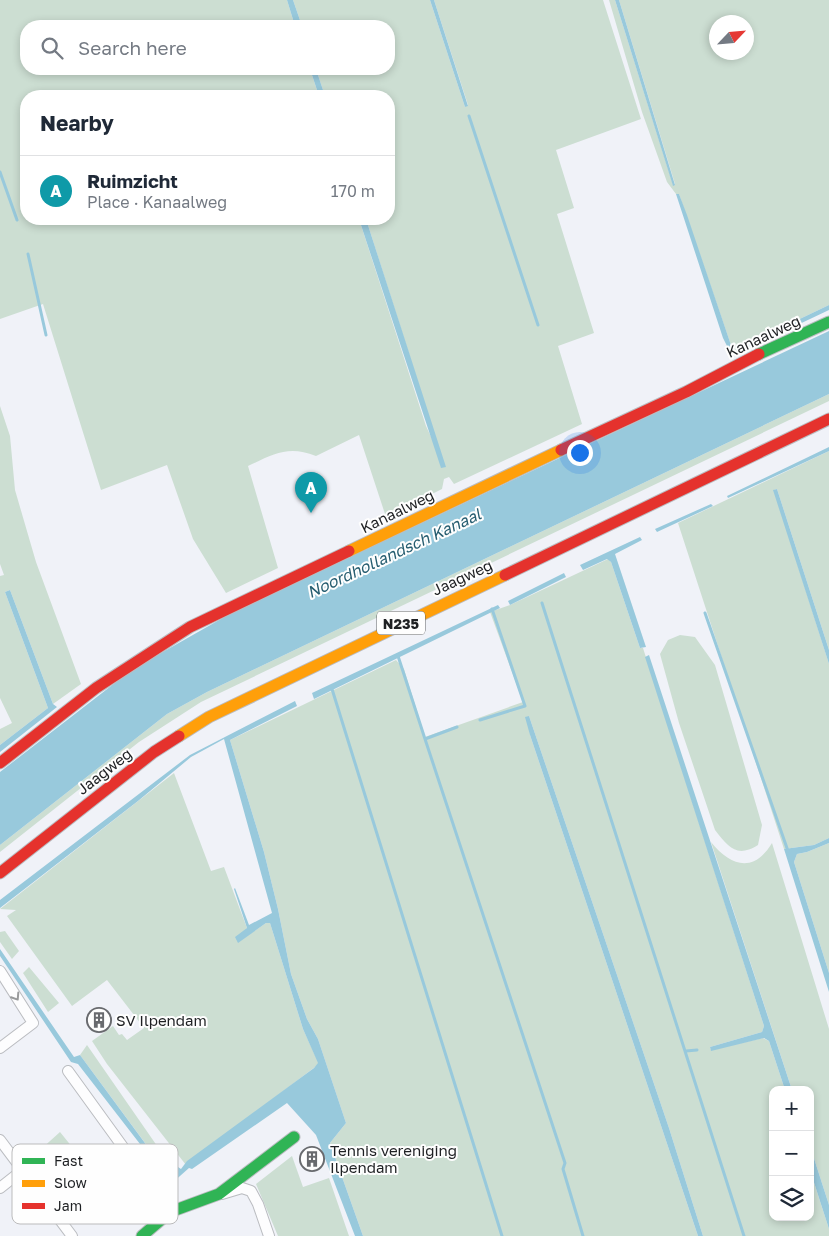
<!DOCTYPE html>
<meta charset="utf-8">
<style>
:root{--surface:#fff;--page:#f6f6f7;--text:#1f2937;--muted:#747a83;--line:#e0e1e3;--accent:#0b8043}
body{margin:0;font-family:"Golos Text",sans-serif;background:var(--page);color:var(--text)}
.controls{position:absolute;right:15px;bottom:15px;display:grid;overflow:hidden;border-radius:10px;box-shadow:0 2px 8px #0003}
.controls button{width:45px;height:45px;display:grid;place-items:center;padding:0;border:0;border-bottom:1px solid var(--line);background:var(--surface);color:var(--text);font:25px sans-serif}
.compass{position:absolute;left:709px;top:15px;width:45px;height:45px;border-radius:50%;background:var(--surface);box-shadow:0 2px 8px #0003;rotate:64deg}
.you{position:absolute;left:579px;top:452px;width:18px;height:18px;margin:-12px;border:4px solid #fff;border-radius:50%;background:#1a73e8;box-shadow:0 0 0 8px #1a73e833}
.badge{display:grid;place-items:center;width:32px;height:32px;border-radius:50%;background:var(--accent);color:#fff;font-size:16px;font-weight:700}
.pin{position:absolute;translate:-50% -41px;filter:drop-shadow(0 1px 2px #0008)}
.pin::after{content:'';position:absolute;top:26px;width:18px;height:15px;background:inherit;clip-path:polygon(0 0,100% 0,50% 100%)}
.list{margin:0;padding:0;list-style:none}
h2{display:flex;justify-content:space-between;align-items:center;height:65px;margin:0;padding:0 20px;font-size:21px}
h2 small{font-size:16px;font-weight:400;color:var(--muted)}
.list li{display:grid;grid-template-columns:32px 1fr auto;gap:15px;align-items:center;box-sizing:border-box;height:70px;padding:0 20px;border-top:1px solid var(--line)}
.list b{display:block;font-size:19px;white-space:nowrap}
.list p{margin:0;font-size:16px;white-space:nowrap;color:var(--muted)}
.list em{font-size:16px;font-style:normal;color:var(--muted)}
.icon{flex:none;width:28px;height:28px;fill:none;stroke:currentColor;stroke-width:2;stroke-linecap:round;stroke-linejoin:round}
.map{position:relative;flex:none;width:829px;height:1236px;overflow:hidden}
.search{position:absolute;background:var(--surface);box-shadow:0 2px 8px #0003;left:20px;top:20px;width:375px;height:55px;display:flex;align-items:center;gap:12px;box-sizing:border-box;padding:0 18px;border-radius:20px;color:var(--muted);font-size:19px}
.panel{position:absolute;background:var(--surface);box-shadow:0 2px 8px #0003;left:20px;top:90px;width:375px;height:135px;border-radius:20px}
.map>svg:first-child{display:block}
</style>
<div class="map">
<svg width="829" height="1236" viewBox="0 0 829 1236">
<rect width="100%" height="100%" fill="#f0f2f8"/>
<!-- green -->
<path fill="#ccded2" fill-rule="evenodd" d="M0,0H287L295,26H26V69H310L319,96H26V219H359L426,426L445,467L366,219H389V96H325L316,69H389V26H302L293,0H430L465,107L468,105L434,0H603L641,119L556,150L574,208L557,214L594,333L558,346L582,424L454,484L449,477L444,479L442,489L386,517L359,435L316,456C288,445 274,454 248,466L278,568L226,593L193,539L167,465L101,490L43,304L0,319Z
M609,0H615L673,185L675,184L619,0H829V305L733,351L679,194H676L667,182L642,112ZM716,22H746V52H716Z
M829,394V401L201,702L139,742L0,852V845L167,714L207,692Z
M0,406L10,436L15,490L36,562L81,684L53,704L10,590L5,592L48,708L0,745V729L12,723L0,698V576L4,575L0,564Z
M829,451V650L777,489L774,490L829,664V838L814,845L784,849L678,523Z
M608,559L611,562L640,648H643L764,1026L762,1032L710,1047L711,1050L763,1038L769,1041L785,1090H773V1217H810V1170L829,1229V1236H703L669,1128L529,716L530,735L698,1236H363L330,1143L346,1123L318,1039L307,1019L291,974L278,909L264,852L230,740L396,660L404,669L425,737L523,702L490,612L510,605Z
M680,635L695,637L715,665L762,825L758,845C737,858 729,848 715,830L679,723L660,654L668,640Z
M174,773L211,871L224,867L247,928L238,942L266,923H270L303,1029L319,1064L186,1165L107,1064L92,1041L113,1026L119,1035L122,1034L127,1040L144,1028L107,980L72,1006L7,916L16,910L0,909Z
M711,842C731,867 754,873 772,843L829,1029V1205L810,1146V1090H792Z
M829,843V973L794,862L797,854L807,852Z
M5,931L19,951L12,959L0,942V932Z
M29,967L59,1003L48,1012L23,973Z
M87,1045L171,1166L172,1170L168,1174L80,1055Z
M60,1132L81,1158L46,1185L43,1178L64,1160L53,1149L36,1166L30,1159Z
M292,1156L303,1187L329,1178L349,1236H278L256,1184Z"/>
<!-- water -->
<path fill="#98c9dc" d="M287,0H293L302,26H295Z
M430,0H434L468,106L465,107Z
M615,0H619L675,185L673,186Z
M310,69H316L325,96H319Z
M676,194H679L687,215L733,351L829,305V310L732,356L723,338Z
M359,219H366L446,467L441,468Z
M829,331V394L207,692L167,714L0,845V772L133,669L235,611Z
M829,447V451L728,498L727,496Z
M777,489L829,650V664L773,490Z
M711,504L713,506L657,532L655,529Z
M640,537L642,540L615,554L646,647L640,648L611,562L607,559L583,570L580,565Z
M564,573L566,577L510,605L508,601Z
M10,590L53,704L57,707L0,752V745L48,708L5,592Z
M498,605L500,608L314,699L312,693Z
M649,655L792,1090H785L769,1041L764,1038L711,1051L710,1047L762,1032L764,1026L645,657Z
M295,701L297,706L230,740L264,852L278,909L291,974L307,1019L318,1039L346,1123L330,1143L363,1236H355L316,1135L287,1103L192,1169L189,1168L171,1184L78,1064L71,1062L0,956V949L74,1057L80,1055L170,1177L174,1175L172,1163L181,1169L187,1161L314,1068L318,1063L303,1029L270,923H266L238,943L235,937L247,928L234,889L235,888L249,925L272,913L224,739L191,757L138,801L0,908V900L190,755Z
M529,716L669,1128L703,1236H698L697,1233L530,735L525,717Z
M829,838V843L807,852L797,854L794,862L829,973V992L784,849L814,845Z
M810,1146L829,1205V1229L810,1170Z"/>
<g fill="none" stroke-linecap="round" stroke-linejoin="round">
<!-- stream -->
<path stroke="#98c9dc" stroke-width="3" d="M469,116L538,325
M0,172L17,220
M28,254L46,335
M542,603L744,1236
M705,613L788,851
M398,656L425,739
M332,689L502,1236
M480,720L525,706L492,609
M457,727L425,739L565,1163L563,1169L583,1236
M686,1051L697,1050"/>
<defs>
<path id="street" d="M0,971L33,1023L0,1048
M68,1071L170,1212
M0,1140L72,1236
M0,1188L24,1169
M222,1194L242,1188L251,1191L258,1204L269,1236"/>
<path id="fast" d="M759,354L829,322
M142,1236L170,1212L219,1194L294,1137"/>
<path id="slow" d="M349,551L561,450
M179,736L209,717L505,575"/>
<path id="jam" d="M561,450L686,392L759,354
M505,575L829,419
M0,763L96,688L190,627L349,551
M0,873L154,752L179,736"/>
</defs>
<!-- street casing -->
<use href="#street" stroke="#babcc0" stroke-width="12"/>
<!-- fast casing -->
<use href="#fast" stroke="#babcc0" stroke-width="13"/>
<!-- slow casing -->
<use href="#slow" stroke="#babcc0" stroke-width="13"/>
<!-- jam casing -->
<use href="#jam" stroke="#babcc0" stroke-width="13"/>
<!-- street -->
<use href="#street" stroke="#fdfdfe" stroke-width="10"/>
<!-- fast -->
<use href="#fast" stroke="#30b455" stroke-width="11"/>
<!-- slow -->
<use href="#slow" stroke="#ff9f0a" stroke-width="11"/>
<!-- jam -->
<use href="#jam" stroke="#e5322d" stroke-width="11"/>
</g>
<!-- one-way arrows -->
<defs><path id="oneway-chevron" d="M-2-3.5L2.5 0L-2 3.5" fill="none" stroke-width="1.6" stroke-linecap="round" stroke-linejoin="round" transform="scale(1.25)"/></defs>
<use stroke="#999a9b" href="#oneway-chevron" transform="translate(16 997) rotate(57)"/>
<!-- icons -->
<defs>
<symbol id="building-ring" viewBox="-11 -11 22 22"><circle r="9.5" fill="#fefefe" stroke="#686a6e" stroke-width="1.5"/><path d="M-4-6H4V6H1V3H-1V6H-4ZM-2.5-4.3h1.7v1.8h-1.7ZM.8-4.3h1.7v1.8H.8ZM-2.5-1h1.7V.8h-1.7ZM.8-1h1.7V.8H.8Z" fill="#686a6e"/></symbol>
</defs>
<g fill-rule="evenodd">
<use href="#building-ring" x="85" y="1006" width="28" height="28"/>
<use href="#building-ring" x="298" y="1145" width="28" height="28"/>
</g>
<g text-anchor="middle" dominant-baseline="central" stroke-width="4" stroke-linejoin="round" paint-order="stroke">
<!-- shield labels -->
<rect fill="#fefefe" stroke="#616365" stroke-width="1" x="377" y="611.5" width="48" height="23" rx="4"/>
<g font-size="14" font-weight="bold" fill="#1e2023">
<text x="401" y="623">N235</text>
</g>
<!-- street labels -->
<g font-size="15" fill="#1e2023" stroke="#fefefe">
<text transform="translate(763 336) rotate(-25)">Kanaalweg</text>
<text transform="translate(397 511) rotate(-26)">Kanaalweg</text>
<text transform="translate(462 577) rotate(-25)">Jaagweg</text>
<text transform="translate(104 771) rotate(-38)">Jaagweg</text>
</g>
<!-- poi labels -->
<g font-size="15" fill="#1e2023" stroke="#fefefe" text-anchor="start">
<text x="116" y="1020">SV Ilpendam</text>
<text x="330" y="1150">Tennis vereniging<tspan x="330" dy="17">Ilpendam</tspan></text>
</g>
<!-- water labels -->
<g font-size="16" font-style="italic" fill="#265d70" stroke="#fefefe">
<text transform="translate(394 553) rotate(-25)">Noordhollandsch Kanaal</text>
</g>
</g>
<!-- legend -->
<rect x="12" y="1144" width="166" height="80" rx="8" fill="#fefefe" stroke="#bbbbbc" stroke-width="1"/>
<rect x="22" y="1158" width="23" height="6" fill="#30b455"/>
<rect x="22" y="1180" width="23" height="7" fill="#ff9f0a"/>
<rect x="22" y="1203" width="23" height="6" fill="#e5322d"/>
<g font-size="14" fill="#1e2023">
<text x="54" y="1166">Fast</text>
<text x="54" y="1188">Slow</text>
<text x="54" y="1211">Jam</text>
</g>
</svg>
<div class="controls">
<button>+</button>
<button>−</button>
<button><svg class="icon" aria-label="layers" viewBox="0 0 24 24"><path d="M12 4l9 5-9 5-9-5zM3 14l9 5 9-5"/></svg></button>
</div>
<svg class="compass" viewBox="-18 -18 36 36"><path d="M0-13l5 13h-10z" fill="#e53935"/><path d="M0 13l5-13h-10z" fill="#747a83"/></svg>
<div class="you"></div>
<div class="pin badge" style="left:311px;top:513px;background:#0f9aa8">A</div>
<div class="search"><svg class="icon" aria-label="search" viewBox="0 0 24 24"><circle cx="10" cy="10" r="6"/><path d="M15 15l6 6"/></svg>Search here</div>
<section class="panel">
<h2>Nearby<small></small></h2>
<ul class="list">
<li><span class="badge" style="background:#0f9aa8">A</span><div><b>Ruimzicht</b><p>Place · Kanaalweg</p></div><em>170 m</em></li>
</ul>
</section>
</div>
